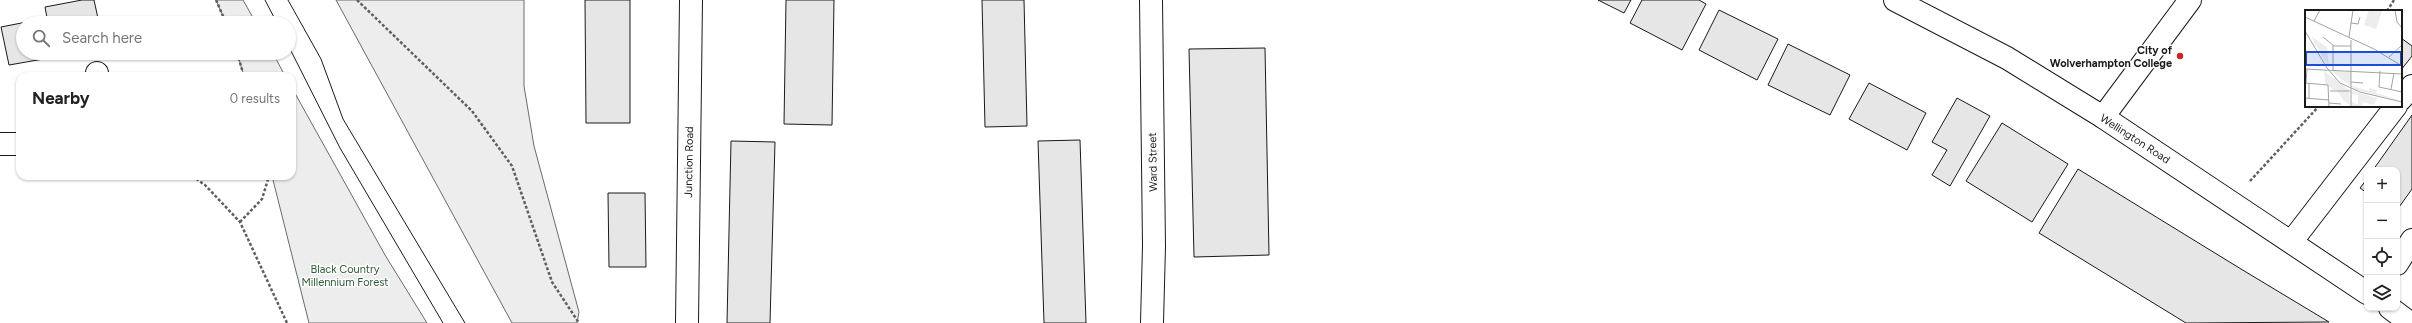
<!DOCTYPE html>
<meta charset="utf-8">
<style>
:root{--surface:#fff;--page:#f6f6f6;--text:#222;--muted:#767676;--line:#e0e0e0}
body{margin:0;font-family:Figtree,sans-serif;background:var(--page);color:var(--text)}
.controls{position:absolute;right:12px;bottom:12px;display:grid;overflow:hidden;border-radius:8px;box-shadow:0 1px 3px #0004}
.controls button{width:36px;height:36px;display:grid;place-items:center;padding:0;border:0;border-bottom:1px solid var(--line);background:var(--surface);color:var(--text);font:20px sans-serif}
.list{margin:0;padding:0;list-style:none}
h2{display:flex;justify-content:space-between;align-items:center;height:52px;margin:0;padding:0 16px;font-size:17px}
h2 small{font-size:13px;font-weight:400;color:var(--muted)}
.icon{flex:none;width:22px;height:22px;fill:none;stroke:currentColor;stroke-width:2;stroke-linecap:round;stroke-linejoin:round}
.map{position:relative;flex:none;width:2412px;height:323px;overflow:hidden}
.search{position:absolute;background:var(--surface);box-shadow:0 1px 3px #0004;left:16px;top:16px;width:280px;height:44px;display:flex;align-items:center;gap:10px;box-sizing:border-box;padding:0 14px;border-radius:22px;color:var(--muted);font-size:15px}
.panel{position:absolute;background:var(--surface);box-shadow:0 1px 3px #0004;left:16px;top:72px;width:280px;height:108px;border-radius:12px}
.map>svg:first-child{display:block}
</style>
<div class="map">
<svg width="2412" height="323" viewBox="0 0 2412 323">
<rect width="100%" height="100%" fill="#fff"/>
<!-- built -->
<path fill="#ededed" stroke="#6a6a6a" d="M216,0H243L256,23H226Z
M336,0H524V86L534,146L579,312L577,323H512Z
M237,53H273L285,76H244Z
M292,88L385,255L427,323H309L272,176H292Z"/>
<!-- building -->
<path fill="#e6e6e6" stroke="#1a1a1a" d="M82,0H94L99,23H48L45,7Z
M585,0H630V123H586Z
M786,0H834L832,125L784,124Z
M982,0H1024L1027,126L985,127Z
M1598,0H1631L1624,13Z
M1642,0H1699L1706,4L1682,50L1630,23Z
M1719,10L1778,39L1757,80L1699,50Z
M47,18L48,23H23V53H54L55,57L9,65L1,27Z
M2401,38L2412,46V56L2401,70Z
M1788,44L1850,75L1830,115L1768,85Z
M1265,48L1269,255L1194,257L1189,49Z
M1869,83L1926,113L1907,150L1849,119Z
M1957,98L1990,116L1950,186L1932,175L1947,150L1932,142Z
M2412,115V189L2397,210V170H2373Z
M2002,123L2068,164L2032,222L1966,181Z
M1080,140L1086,323H1044L1038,141Z
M731,141L775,142L770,323H727Z
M2078,169L2241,269L2329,322L2186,323L2039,233Z
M2367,179V193L2360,188Z
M608,193H645L646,267H609Z"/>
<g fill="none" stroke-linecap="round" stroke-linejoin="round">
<defs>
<path id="minor" d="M1151,0L1154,246L1152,323
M97,76V73
M2401,99L2412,86
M2103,117L2190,0
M0,144H20
M2292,241L2396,106
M2397,264L2412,240
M687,323L691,0"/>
<path id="highway" d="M1895,0L2007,58L2103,117L2367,293
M2390,308L2410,323"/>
</defs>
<!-- minor casing -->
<use href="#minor" stroke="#1a1a1a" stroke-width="24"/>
<!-- highway casing -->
<use href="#highway" stroke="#1a1a1a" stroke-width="24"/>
<!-- path -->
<path stroke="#5f5f5f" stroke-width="2.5" stroke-dasharray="3 2" stroke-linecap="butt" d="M216,0L226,23
M357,0L472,111L512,166L552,282L579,323
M2387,11L2394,0
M237,53L244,76
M192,176L205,185L240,222L287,323
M2250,181L2319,106
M240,222L262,199L269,176"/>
<!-- minor -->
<use href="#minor" stroke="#fff" stroke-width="22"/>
<!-- highway -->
<use href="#highway" stroke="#fff" stroke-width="22"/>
<!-- tram -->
<path stroke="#1a1a1a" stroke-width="1" d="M265,0L277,23
M288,0L321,59L343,119L465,323
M289,47L340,148L443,323"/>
</g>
<!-- markers -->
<circle fill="#c62828" stroke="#fff" stroke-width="1.5" cx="2180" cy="56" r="4"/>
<g text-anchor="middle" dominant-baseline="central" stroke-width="3" stroke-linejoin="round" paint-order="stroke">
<!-- poi labels -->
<g font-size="11" font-weight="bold" fill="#1a1a1a" stroke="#fff" text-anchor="end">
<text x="2172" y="50">City of<tspan x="2172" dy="13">Wolverhampton College</tspan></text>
</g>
<!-- street labels -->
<g font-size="11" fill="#1a1a1a" stroke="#fff">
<text transform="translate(2135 139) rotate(33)">Wellington Road</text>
<text transform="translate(689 162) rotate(-89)">Junction Road</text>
<text transform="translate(1153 162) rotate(-91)">Ward Street</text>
</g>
<!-- park labels -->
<g font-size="11" fill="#2b5a34" stroke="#fff">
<text x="345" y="269">Black Country<tspan x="345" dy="13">Millennium Forest</tspan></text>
</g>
</g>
<!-- overview -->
<g transform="translate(2305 10)">
<rect width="97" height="97" fill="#fff"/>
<path d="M64,0L77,1L71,19L59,15ZM7,27L22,37L24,58L7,28ZM19,61L44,80L45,95L38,90L32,80H28L20,73ZM27,61L46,62V76L36,69ZM48,76L64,81V78L72,80L71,83L97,91L47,79ZM47,81L72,88L69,95L58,92L57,97H47L46,91L53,95V85L46,84Z" fill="#ededed"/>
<path fill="none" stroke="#a3a3a3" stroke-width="1" d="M90,0L92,12L97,18M0,7L69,39L97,56M9,11L15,0M46,13L53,14L55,7M0,21L22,58L35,73L55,82L97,92M18,27L28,35V60M44,27L48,0M28,36H46M84,47L97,35M0,59L97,64M75,61L74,77L97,82M46,72L58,73M0,73L23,75L24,97M1,73L2,59M86,79L89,63M25,81H45M0,88L24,90M4,88V73M24,93L36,94M46,97V30"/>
<path fill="#1d4ed8" fill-opacity="0.15" stroke="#1d4ed8" stroke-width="2" d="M1,42H96V55H1Z"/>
<rect width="97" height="97" fill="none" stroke="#1a1a1a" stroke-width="2"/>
</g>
</svg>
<div class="controls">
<button>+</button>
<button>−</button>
<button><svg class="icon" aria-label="locate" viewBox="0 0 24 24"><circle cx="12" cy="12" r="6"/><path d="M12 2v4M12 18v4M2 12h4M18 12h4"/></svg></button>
<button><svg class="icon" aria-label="layers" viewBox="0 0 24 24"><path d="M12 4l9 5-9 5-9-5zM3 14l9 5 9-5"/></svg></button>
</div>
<div class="search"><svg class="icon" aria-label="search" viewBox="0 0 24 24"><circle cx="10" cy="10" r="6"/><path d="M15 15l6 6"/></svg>Search here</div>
<section class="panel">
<h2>Nearby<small>0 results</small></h2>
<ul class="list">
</ul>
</section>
</div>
